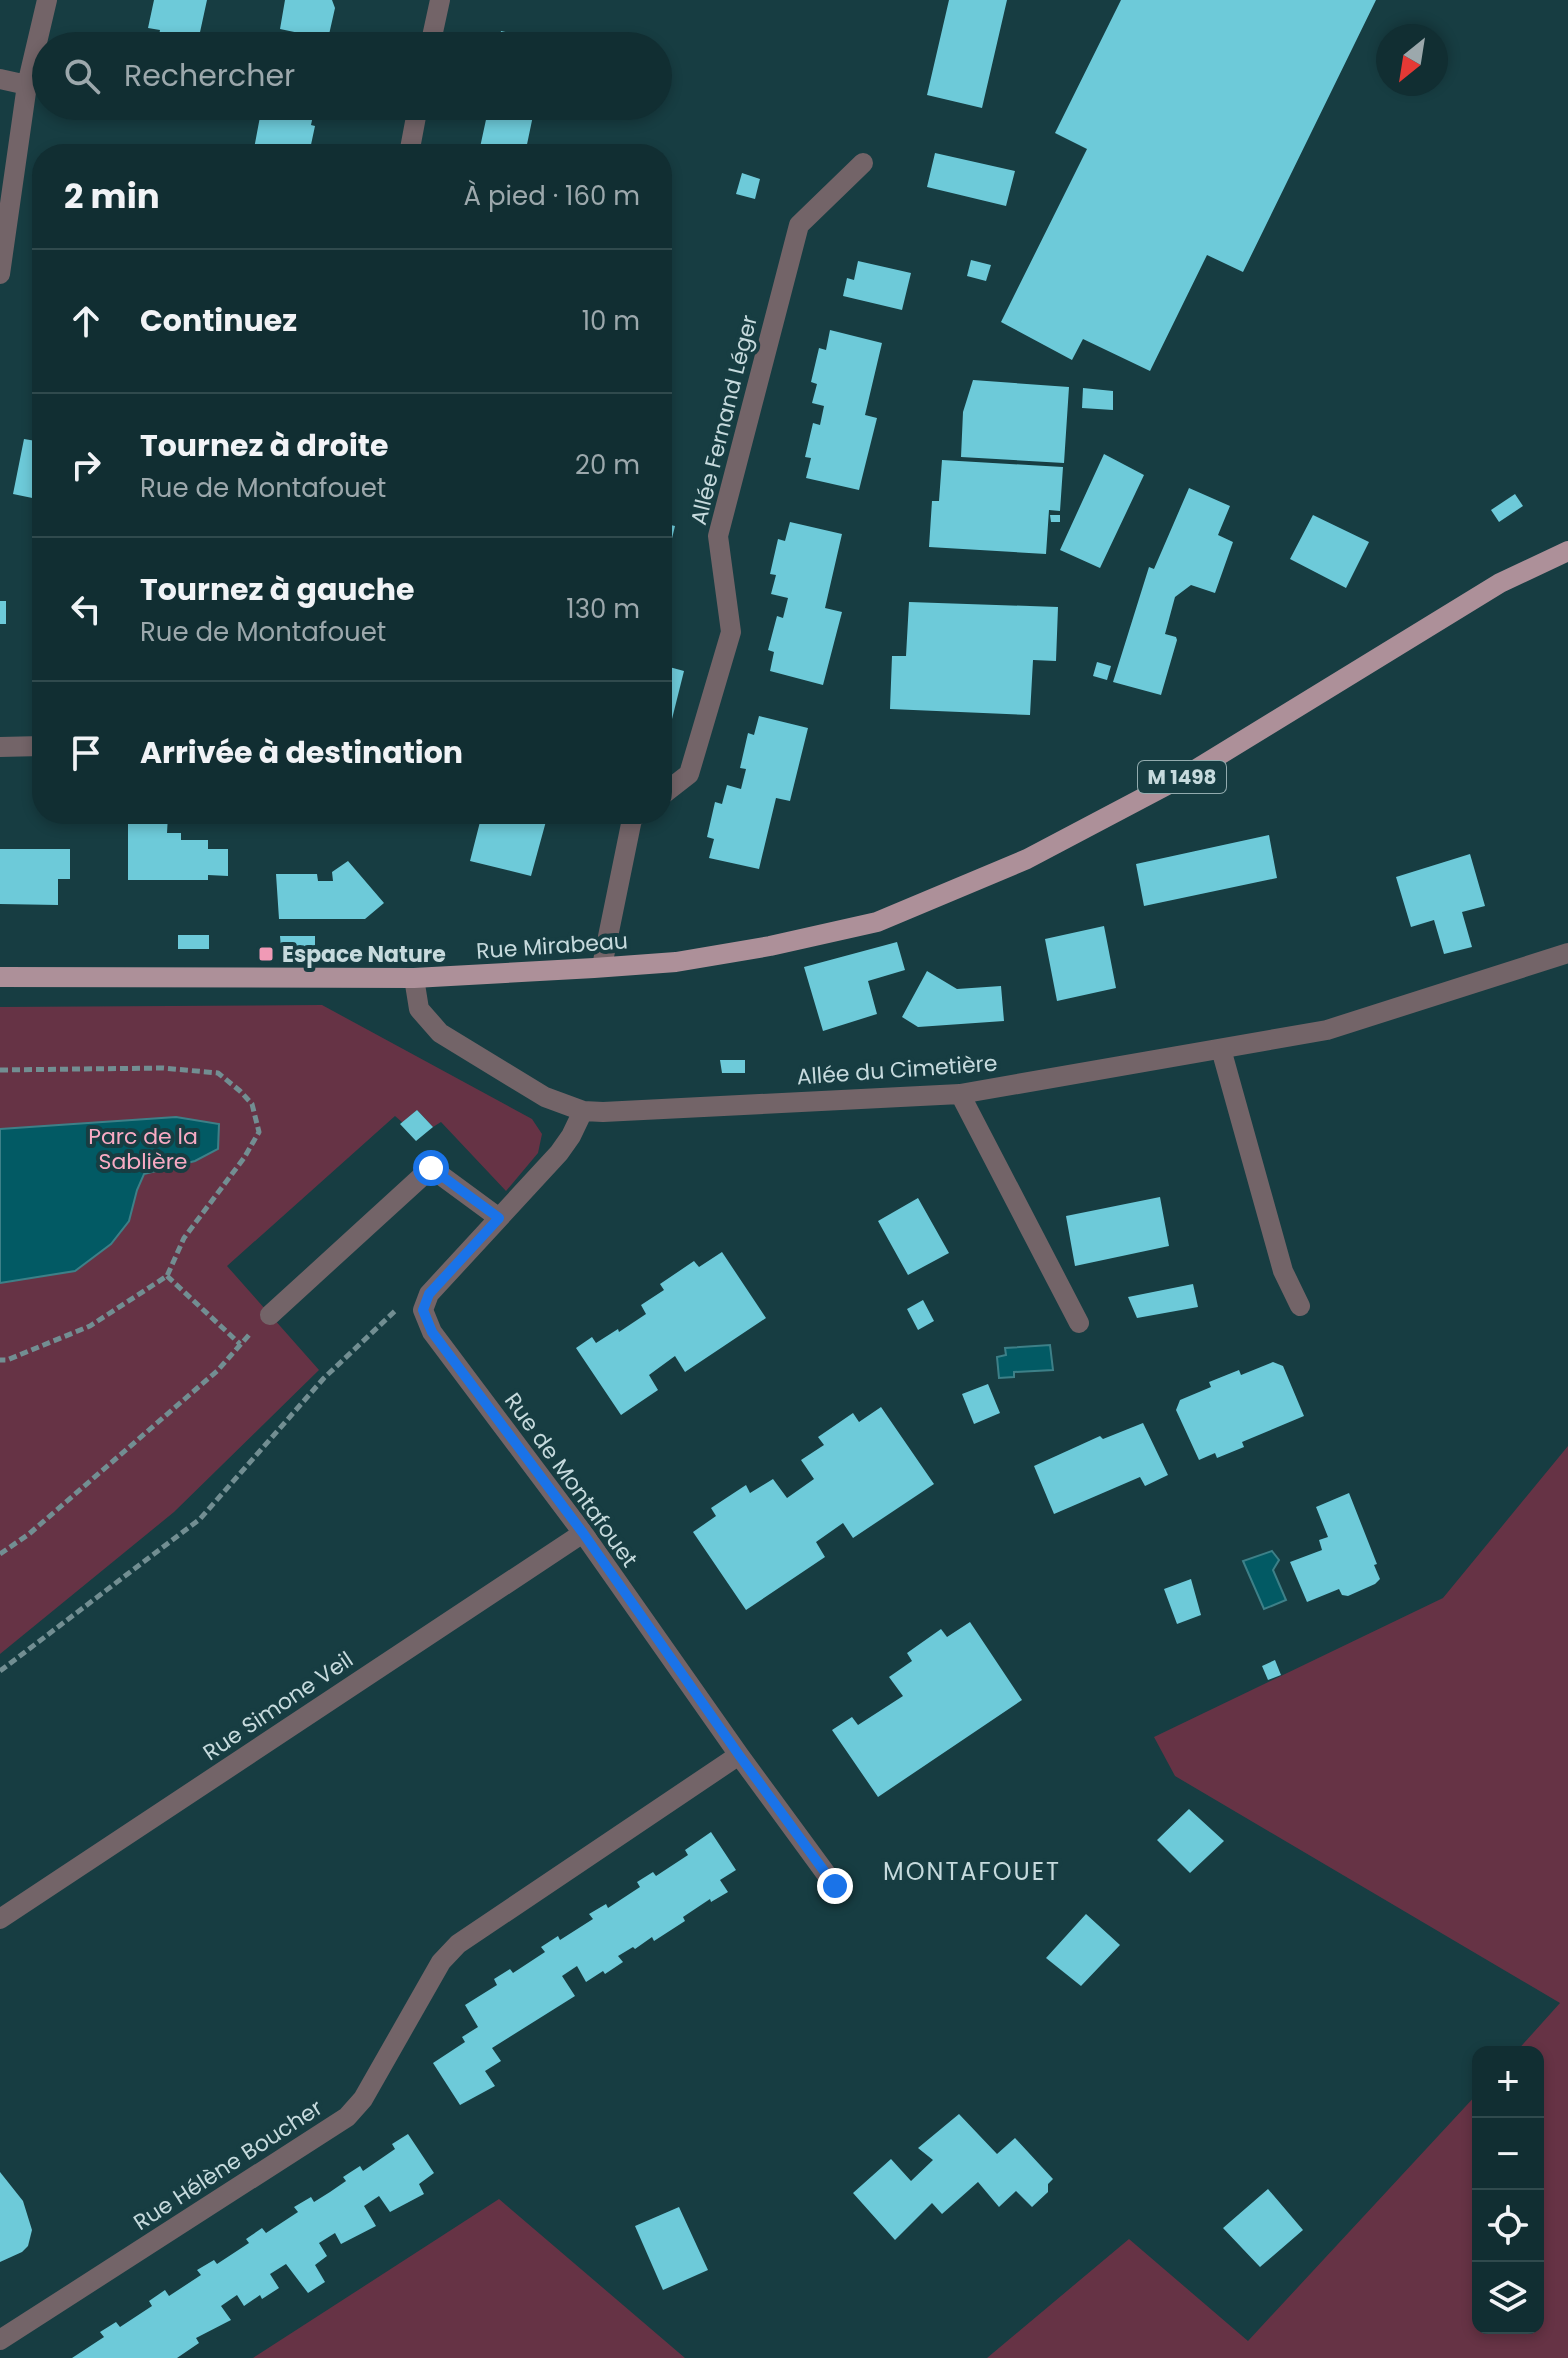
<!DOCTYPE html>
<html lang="fr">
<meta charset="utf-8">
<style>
:root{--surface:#112e32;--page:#1a363a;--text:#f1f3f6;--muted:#9ca8ac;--line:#304a4d}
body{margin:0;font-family:Poppins,sans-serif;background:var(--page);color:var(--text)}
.controls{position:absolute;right:24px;bottom:24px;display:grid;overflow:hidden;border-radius:16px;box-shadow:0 4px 12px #0003}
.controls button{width:72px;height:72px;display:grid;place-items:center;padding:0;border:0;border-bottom:2px solid var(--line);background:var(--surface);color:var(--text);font:40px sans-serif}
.compass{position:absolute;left:1376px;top:24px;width:72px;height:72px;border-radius:50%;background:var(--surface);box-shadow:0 4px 12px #0003;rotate:210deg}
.stop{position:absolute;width:24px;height:24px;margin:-18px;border:6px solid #1a73e8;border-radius:50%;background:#fff}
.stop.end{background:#1a73e8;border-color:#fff;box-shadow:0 2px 8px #0008}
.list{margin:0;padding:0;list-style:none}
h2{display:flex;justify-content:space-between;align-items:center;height:104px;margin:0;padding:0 32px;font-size:34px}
h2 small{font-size:26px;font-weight:400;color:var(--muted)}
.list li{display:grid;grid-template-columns:52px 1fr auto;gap:24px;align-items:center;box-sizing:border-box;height:144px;padding:0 32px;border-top:2px solid var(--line)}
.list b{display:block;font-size:30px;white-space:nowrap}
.list p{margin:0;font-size:26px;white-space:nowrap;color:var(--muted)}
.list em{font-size:26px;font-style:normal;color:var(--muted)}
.icon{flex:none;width:44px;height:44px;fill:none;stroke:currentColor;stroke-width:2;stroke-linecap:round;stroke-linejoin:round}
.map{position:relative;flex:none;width:1568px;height:2358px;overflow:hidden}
.search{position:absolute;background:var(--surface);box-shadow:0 4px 12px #0003;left:32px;top:32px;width:640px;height:88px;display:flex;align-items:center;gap:20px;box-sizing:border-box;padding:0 28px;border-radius:44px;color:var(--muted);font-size:30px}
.panel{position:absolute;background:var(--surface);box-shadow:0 4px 12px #0003;left:32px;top:144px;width:640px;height:680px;border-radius:32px}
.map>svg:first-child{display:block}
</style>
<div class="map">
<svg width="1568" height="2358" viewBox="0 0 1568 2358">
<rect width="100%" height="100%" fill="#173d42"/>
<!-- green -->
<path fill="#663345" d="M322,1005L532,1119L542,1134L538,1153L506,1191L441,1122L433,1127L417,1110L403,1123L395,1116L227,1266L319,1370L174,1512L0,1654V1007Z
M1568,1446V2358H987L1129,2239L1248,2341L1478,2093V2328H1538V2052H1516L1560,2003L1175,1776L1154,1737L1443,1598Z
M499,2199L685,2358H253Z"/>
<!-- water -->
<path fill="#025a64" stroke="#3d8088" stroke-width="2" d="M176,1117L219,1124L218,1149L195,1161L144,1174L137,1190L129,1221L111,1244L75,1271L0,1283V1129Z
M1050,1345L1053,1370L1014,1372V1377L999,1378L997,1357L1006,1355L1005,1348Z
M1272,1551L1279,1560L1273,1570L1286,1600L1264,1609L1243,1561Z"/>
<!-- building -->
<path fill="#6dcad9" d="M154,0H207L197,46H157L160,30L148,28Z
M285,0H332L335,8L328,39L280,29Z
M949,0H1007L982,108L927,95Z
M1121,0H1376L1243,272L1207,255L1150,371L1083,339L1072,360L1001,322L1087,149L1055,133Z
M501,31L549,41L547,46H498Z
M262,106H315L311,125L315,126L309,154H253Z
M486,106H535L525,154L479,152L487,115H484Z
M93,145L131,153V154H91Z
M935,153L1015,171L1006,206L927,187Z
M742,173L760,179L755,199L736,194Z
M971,260L991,265L986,281L967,276Z
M858,261L911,273L902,310L843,296L847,278L854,280Z
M830,330L882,343L865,415L877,418L859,490L806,478L811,458L805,457L813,423L820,425L824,406L812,403L817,384L811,382L819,348L826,350Z
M973,380L1069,387L1064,463L961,457L963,412Z
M1083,388L1113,391V410L1082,408Z
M24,439L42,442V500L13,494Z
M1104,454L1144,475L1100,568L1060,550Z
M942,460L1063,467L1060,511L1049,510L1046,554L929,547L932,501H939Z
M1189,488L1230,506L1218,535L1233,542L1215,593L1191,585L1175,597L1165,634L1176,637L1177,640L1161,695L1113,682L1149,567L1154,569Z
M1515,494L1523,506L1499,522L1491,510Z
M1050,515H1060V522H1051Z
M1313,515L1369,542L1346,588L1290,559Z
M790,522L842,534L825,608L842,612L823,685L770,671L774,652L768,650L777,616L783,618L788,598L771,594L776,575L770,574L778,539L785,541Z
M662,523L675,526L663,576H662Z
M0,601H6V624H0Z
M909,602L1058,607L1056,661L1033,660L1030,715L890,709L892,656H906Z
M1097,662L1111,666L1107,680L1093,676Z
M662,665L684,671L665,747L662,746Z
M759,716L808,728L790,801L776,798L759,869L709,858L714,839L707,837L715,802L722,804L727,785L741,789L746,769L740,768L748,733L754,735Z
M482,814H548L531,876L470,861Z
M128,815H168L167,833H181V840H208V849H228V876L208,875V880H128Z
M1269,835L1277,878L1144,906L1136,864Z
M0,849H70V879H58V905L0,904Z
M1470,854L1485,906L1462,912L1472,947L1444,954L1434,920L1411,927L1396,877Z
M348,861L384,903L365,919H279L276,874H317L318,881H333L332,872Z
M1104,926L1116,988L1057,1001L1045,939Z
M178,935H209V949H178Z
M280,936H315V947L281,948Z
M897,942L905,970L868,981L877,1014L823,1031L804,967Z
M927,971L957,989L1001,986L1004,1021L918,1027L902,1017Z
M720,1060H745V1073H722Z
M417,1110L433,1127L416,1141L400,1124Z
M1160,1197L1169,1246L1075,1266L1066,1216Z
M918,1198L949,1253L908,1275L878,1221Z
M722,1252L766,1318L685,1372L675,1356L649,1375L658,1390L621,1415L576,1348L592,1337L596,1343L618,1329L619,1332L646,1314L641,1305L664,1290L660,1284L694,1261L699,1267Z
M1193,1284L1198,1307L1137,1318L1128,1297Z
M923,1300L934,1321L918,1330L907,1309Z
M1273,1362L1283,1366L1304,1416L1242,1442L1244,1447L1217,1458L1215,1453L1199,1460L1176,1410L1180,1400L1211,1387L1209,1382L1239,1370L1241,1375Z
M988,1384L1000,1413L974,1424L962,1394Z
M881,1407L934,1484L853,1538L843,1523L816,1542L825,1557L746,1610L693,1532L716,1516L711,1508L746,1485L750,1493L773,1479L787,1498L814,1479L801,1460L824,1445L818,1437L853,1413L859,1422Z
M1143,1423L1168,1475L1145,1486L1140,1477L1054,1514L1034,1466L1100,1436L1103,1439Z
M1349,1493L1377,1564L1374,1565L1380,1579L1375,1584L1348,1596L1342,1595L1339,1589L1307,1602L1290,1562L1322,1550L1319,1540L1328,1537L1316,1507Z
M1191,1579L1201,1615L1177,1624L1164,1589Z
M970,1622L1022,1700L878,1797L832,1730L852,1717L858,1725L903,1696L889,1677L912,1661L907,1653L941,1629L947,1637Z
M1275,1660L1281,1675L1268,1680L1262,1666Z
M1189,1809L1224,1841L1190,1873L1157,1840Z
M711,1832L736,1870L720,1880L728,1892L711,1902L710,1899L683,1917L685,1921L654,1941L652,1937L635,1949L633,1947L618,1956L623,1962L605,1974L603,1971L586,1982L577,1966L562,1976L575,1996L492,2048L501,2061L485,2071L495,2086L460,2105L433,2063L465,2042L462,2037L478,2027L465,2005L497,1985L494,1979L510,1969L513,1973L545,1952L541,1947L558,1936L560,1940L593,1919L589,1914L606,1904L608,1908L640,1887L637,1882L653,1872L656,1876L688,1855L685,1850Z
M1086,1914L1120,1945L1081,1986L1046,1958Z
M959,2114L997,2154L1015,2138L1053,2179L1048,2184V2192L1032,2207L1016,2191L999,2207L978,2182L942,2214L932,2203L895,2240L853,2193L891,2159L911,2181L933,2160L918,2148Z
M408,2134L434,2173L419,2184L424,2194L390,2212L379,2196L364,2206L376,2226L341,2244L335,2233L319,2243L327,2256L315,2265L325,2282L308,2293L286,2264L270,2274L279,2288L262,2299L260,2295L244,2306L237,2295L221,2306L231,2320L196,2338L199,2343L177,2358H72L104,2337L100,2332L116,2322L120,2327L152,2306L149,2301L165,2290L169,2296L201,2275L197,2270L214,2260L217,2264L249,2243L246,2239L262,2228L266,2233L298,2212L294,2207L311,2197L314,2202L330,2192L346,2181L343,2177L360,2166L363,2171L395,2149L392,2144Z
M0,2172L23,2201L32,2230L28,2246L22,2252L0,2262Z
M1268,2189L1303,2230L1260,2267L1223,2228Z
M679,2207L708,2270L663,2290L635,2226Z"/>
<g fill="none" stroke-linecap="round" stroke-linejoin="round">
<!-- path -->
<path stroke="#728e92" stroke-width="5" stroke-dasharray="8 4" stroke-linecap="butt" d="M0,1070L163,1068L218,1073L240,1091L252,1104L259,1132L244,1158L184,1238L167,1276L90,1326L7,1360H0
M167,1276L240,1344
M0,1554L29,1534L217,1371L249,1335
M0,1671L200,1519L324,1378L395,1311"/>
<!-- minor -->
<path stroke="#736468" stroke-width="20" d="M430,46L440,0
M0,79L27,85
M409,154L418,106
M0,274L27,85L47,0
M0,747L42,746
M662,795L689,774L731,632L718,536L799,225L863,163
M602,966L632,819L638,814
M414,978L419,1009L440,1033L545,1097L583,1111L603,1112L960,1094L1327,1030L1568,953
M1221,1049L1283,1271L1300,1306
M960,1094L1079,1323
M583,1111L571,1136L559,1153L429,1294L423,1310L432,1332L583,1533L739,1755L835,1886
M270,1315L431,1168L499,1218
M0,1919L583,1533
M0,2340L347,2117L363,2099L441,1962L458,1944L739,1755"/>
<!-- major -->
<path stroke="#ad9099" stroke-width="20" d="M0,977L414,978L594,968L676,962L770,946L877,922L1027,859L1190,773L1500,583L1568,551"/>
</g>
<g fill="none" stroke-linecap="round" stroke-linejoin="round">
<!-- route -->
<path stroke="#1a73e8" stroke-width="10" d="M431,1168L499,1218L429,1294L423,1310L432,1332L583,1533L739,1755L835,1886"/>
</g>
<!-- markers -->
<rect fill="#f09ab6" stroke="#173d42" stroke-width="3" x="258" y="946" width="16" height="16" rx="4"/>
<g text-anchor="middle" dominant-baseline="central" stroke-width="8" stroke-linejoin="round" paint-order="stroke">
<!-- shield labels -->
<rect fill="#173d42" stroke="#92abae" stroke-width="2" x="1138" y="761" width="88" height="32" rx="6"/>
<g font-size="20" font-weight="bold" fill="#c6dadd">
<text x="1182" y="777">M 1498</text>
</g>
<!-- street labels -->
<g font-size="22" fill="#c6dadd" stroke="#173d42">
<text transform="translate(724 420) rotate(-76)">Allée Fernand Léger</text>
<text transform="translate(552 946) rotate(-4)">Rue Mirabeau</text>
<text transform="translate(897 1070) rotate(-4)">Allée du Cimetière</text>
<text transform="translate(571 1480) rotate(54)">Rue de Montafouet</text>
<text transform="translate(278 1706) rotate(-34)">Rue Simone Veil</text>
<text transform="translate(228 2165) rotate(-33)">Rue Hélène Boucher</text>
</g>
<!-- poi labels -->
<g font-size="22" font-weight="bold" fill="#c6dadd" stroke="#173d42" text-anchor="start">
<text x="282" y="954">Espace Nature</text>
</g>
<!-- park labels -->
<g font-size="22" fill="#f8aac3" stroke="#173d42">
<text x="143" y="1136">Parc de la<tspan x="143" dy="25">Sablière</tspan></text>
</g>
<!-- neighbourhood labels -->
<g font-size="24" letter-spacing="2" fill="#c6dadd" stroke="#173d42">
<text x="972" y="1871">MONTAFOUET</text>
</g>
</g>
</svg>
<div class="controls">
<button>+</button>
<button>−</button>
<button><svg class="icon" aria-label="locate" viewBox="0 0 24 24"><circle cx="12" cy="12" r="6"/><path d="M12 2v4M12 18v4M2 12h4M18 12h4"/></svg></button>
<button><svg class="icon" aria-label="layers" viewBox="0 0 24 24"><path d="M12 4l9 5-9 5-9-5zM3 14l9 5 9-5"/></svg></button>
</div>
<svg class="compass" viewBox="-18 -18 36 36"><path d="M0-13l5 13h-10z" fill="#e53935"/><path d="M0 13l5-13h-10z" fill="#9ca8ac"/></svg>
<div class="stop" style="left:431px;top:1168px"></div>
<div class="stop end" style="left:835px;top:1886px"></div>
<div class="search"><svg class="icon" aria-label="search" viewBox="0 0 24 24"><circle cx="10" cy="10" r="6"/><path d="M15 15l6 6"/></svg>Rechercher</div>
<section class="panel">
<h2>2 min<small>À pied · 160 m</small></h2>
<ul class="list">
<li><svg class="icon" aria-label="ahead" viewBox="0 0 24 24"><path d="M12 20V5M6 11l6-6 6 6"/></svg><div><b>Continuez</b></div><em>10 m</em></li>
<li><svg class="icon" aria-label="right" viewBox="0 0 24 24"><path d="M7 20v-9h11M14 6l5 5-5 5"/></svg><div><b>Tournez à droite</b><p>Rue de Montafouet</p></div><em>20 m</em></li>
<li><svg class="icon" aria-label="left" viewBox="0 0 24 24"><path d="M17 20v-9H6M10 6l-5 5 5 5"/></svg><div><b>Tournez à gauche</b><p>Rue de Montafouet</p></div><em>130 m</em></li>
<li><svg class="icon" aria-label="arrive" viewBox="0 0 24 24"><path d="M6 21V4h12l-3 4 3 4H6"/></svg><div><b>Arrivée à destination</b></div></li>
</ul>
</section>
</div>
